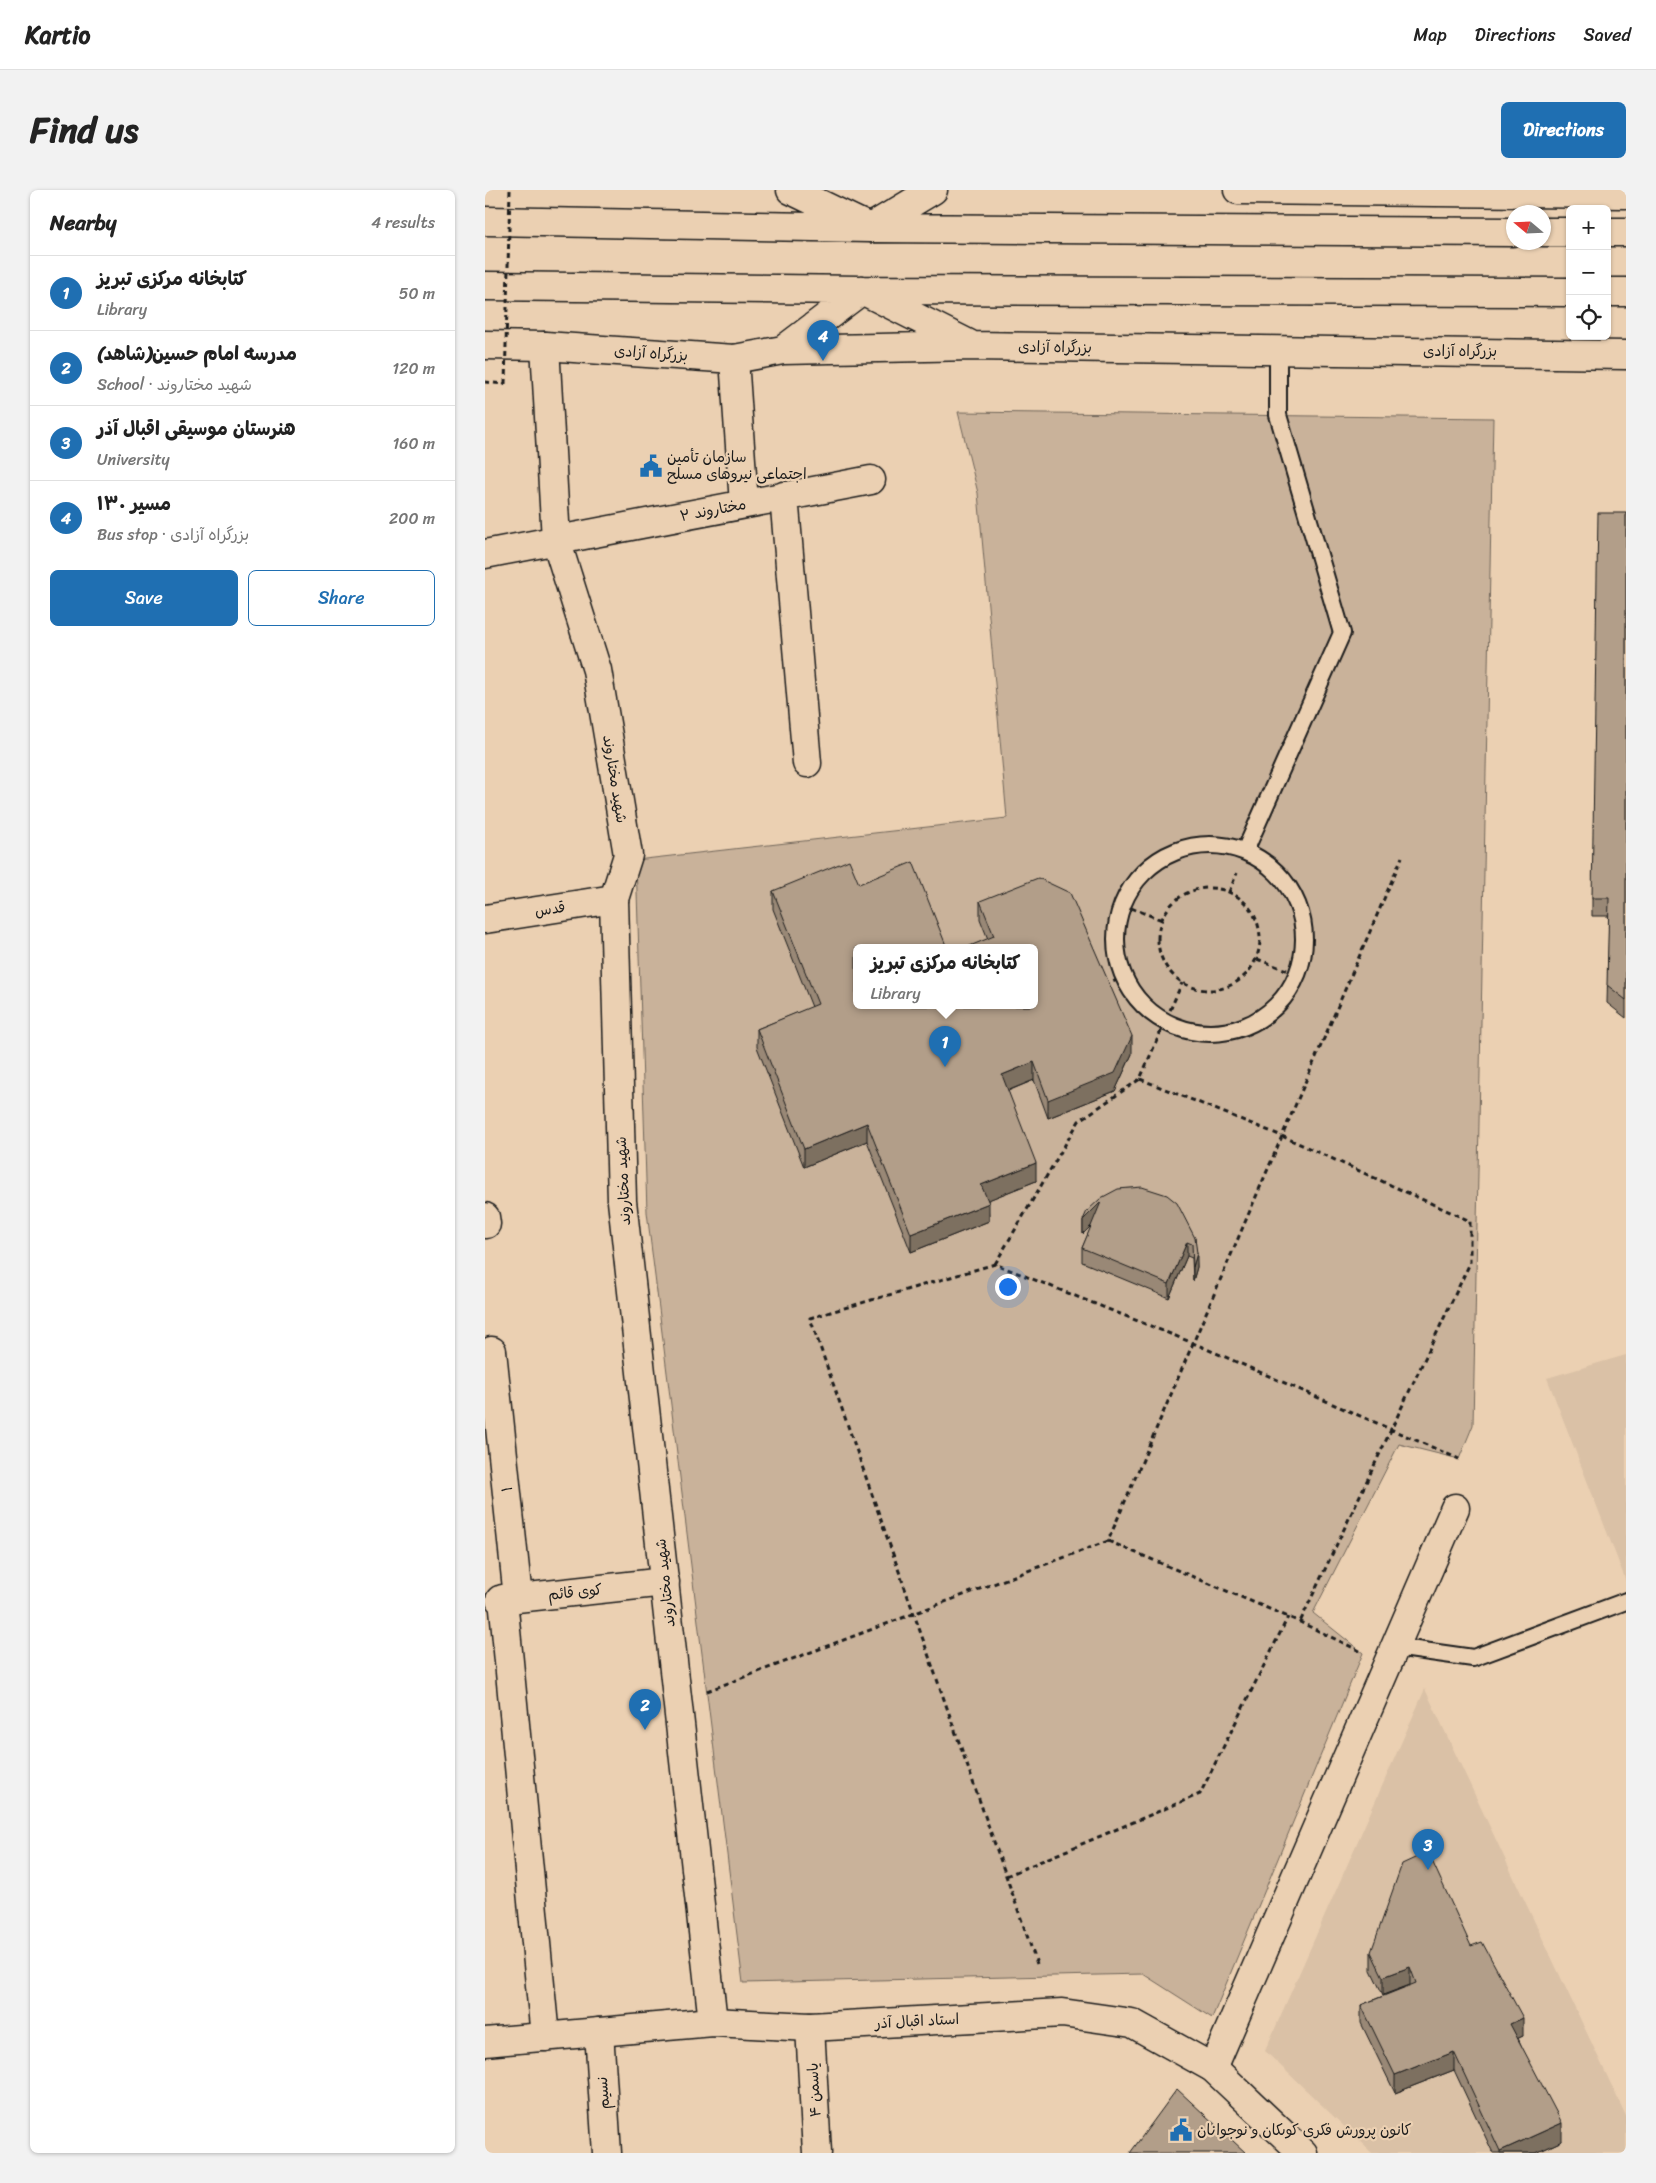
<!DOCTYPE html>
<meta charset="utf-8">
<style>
:root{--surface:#fff;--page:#f2f2f2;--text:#222;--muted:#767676;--line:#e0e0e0;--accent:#1f6fb2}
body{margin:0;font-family:Sriracha,"Playpen Sans Arabic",sans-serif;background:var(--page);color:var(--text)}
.controls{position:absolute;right:15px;top:15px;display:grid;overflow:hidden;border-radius:8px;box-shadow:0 1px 4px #0004}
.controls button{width:45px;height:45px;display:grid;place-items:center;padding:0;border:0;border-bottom:1px solid var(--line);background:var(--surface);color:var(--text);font:25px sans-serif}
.compass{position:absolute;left:1021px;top:15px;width:45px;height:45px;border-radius:50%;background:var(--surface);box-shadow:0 1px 4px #0004;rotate:289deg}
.you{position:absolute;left:522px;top:1096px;width:18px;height:18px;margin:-12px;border:4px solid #fff;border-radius:50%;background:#1a73e8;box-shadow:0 0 0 8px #1a73e833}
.badge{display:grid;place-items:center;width:32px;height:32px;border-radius:50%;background:var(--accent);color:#fff;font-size:16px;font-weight:700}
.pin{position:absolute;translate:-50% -41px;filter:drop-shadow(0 1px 2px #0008)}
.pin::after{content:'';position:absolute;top:26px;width:18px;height:15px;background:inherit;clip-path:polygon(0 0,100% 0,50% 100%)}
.popup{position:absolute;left:368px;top:754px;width:185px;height:65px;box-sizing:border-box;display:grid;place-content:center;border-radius:8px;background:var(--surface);filter:drop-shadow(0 1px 4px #0005);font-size:16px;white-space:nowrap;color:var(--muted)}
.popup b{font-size:19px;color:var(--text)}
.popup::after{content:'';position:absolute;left:50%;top:100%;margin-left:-10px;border:10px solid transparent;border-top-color:var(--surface)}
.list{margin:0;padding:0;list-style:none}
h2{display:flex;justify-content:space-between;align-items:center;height:65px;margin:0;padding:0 20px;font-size:21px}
h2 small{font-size:16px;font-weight:400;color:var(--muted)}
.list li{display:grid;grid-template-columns:32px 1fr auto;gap:15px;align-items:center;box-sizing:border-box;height:75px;padding:0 20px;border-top:1px solid var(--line)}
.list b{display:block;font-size:19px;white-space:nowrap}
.list p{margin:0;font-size:16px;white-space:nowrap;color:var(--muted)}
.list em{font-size:16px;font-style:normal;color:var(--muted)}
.actions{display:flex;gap:10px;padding:15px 20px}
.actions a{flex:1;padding:11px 0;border:1px solid var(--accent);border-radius:8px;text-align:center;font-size:18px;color:var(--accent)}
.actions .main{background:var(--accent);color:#fff}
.icon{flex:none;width:28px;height:28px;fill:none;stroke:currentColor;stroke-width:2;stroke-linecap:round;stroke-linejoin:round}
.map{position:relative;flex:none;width:1141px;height:1963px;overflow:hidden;border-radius:8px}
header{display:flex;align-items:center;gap:30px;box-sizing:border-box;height:70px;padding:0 25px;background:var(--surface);border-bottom:1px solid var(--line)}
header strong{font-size:24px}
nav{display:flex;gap:28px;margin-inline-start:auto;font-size:18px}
.intro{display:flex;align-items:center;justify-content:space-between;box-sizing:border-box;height:120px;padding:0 30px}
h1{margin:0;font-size:35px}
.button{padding:12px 22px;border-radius:8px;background:var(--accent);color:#fff;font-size:18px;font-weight:700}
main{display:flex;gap:30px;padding:0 30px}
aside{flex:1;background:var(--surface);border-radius:8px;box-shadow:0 1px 4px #0004}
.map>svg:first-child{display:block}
</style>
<header>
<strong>Kartio</strong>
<nav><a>Map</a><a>Directions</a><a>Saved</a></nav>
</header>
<div class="intro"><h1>Find us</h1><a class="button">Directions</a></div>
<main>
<aside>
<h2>Nearby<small>4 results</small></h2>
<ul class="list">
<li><span class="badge">1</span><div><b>کتابخانه مرکزى تبریز</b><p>Library</p></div><em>50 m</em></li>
<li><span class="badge">2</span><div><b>مدرسه امام حسین(شاهد)</b><p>School · شهید مختاروند</p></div><em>120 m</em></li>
<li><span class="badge">3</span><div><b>هنرستان موسیقی اقبال آذر</b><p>University</p></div><em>160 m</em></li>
<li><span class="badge">4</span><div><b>مسیر ۱۳۰</b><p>Bus stop · بزرگراه آزادی</p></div><em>200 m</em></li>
</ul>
<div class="actions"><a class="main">Save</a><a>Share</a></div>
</aside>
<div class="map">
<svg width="1141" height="1963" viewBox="0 0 1141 1963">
<rect width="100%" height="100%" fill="#ebd0b2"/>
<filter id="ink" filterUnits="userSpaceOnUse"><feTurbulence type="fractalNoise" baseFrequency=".02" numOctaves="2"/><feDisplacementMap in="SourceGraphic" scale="10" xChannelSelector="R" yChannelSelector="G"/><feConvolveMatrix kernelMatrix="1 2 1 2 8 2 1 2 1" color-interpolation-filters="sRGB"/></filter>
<g filter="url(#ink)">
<!-- built -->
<path fill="#dac1a6" d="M1141,1165V1391L1062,1188Z
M940,1499L1141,1926V1963H887L780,1861Z"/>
<!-- green -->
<path fill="#c9b29a" stroke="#72675b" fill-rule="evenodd" d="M473,222L1008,228L988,1235L974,1269L914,1254L828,1423L878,1463L727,1828L658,1784L258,1793L162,1022L151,670L522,628L493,303ZM371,758H549V816H371Z"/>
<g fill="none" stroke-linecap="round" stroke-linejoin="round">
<defs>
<path id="service" d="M631 749a94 94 0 1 1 188 0a94 94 0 1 1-188 0Z
M760,661L857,443L793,225V160
M910,1457L988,1468L1141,1411"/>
<path id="minor" d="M60,156L71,350L112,480L143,665L129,709
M249,169L259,314
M299,306L322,573
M0,364L386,290
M0,1027L1,1034
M7,1161L33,1408
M18,1409L60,1847
M15,1410L180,1392
M325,1837L332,1963
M114,1842L122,1963
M728,1878L970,1318"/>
<path id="tertiary" d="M0,729L129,709L137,1011L228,1832"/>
<path id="secondary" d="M0,1852L228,1832L325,1837L577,1823L647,1833L728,1878L818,1963"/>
<path id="trunk" d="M306,0L385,38L448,0
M753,0L1141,4
M0,31L385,38L1028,42
M1058,42H1085
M1122,42H1141
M0,96L377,100L1085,102
M1122,102H1141
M0,155L60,156L249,169L298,160L488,156L1141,165
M298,160L377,100L484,154"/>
</defs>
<!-- service casing -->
<use href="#service" stroke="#1c1c1c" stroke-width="20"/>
<!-- minor casing -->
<use href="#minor" stroke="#1c1c1c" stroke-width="31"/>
<!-- tertiary casing -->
<use href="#tertiary" stroke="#1c1c1c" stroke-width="31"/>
<!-- secondary casing -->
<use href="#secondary" stroke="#1c1c1c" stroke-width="31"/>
<!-- trunk casing -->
<use href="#trunk" stroke="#1c1c1c" stroke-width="31"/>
<!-- path -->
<path stroke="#1c1c1c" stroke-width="3" stroke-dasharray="5 4" stroke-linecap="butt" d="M0,192L20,194
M673 749a51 51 0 1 1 102 0a51 51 0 1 1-102 0Z
M744,702L752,683
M638,715L677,730
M772,769L812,784
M620,795L639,787
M655,889L797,946L985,1031V1073L815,1432
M510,1074L594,931L655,889L697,793
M623,1351L815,1432L877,1462
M222,1501L623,1351L917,667
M521,1686L715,1604L803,1427
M552,1774L325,1128L510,1074L708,1153L974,1269"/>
<!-- service -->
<use href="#service" stroke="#ebd0b2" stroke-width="16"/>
<!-- minor -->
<use href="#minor" stroke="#ebd0b2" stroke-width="28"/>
<!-- tertiary -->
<use href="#tertiary" stroke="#ebd0b2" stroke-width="28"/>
<!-- secondary -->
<use href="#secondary" stroke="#ebd0b2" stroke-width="28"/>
<!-- trunk -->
<use href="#trunk" stroke="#ebd0b2" stroke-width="28"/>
<!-- path-bridge -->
<path stroke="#1c1c1c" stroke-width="3" stroke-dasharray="5 4" stroke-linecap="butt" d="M20,194L25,0"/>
</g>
<!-- wall -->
<path fill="#998876" stroke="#1c1c1c" d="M1141,323V828L1122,813L1124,726H1107V708Z
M288,701L371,816L503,749L495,729V711L647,864L630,901L563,928L549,890L523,901L551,991L503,1010L504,1031L426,1062L382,951L319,977L272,857V839L327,817L288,719Z
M598,1030L710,1048L712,1077L708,1091L707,1068L702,1066L684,1108L597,1072V1058L607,1035L598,1044Z
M986,1756L1038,1846L1033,1848L1077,1951L1051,1963H1008L969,1880L910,1903L876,1833V1815L925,1795L898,1805L886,1780V1762Z"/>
<!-- shaded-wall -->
<path fill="#7d6f60" stroke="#1c1c1c" d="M647,846V864L630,901L563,928V910Z
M549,872V890L517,903V885Z
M382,933V951L319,977V959Z
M551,973V991L496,1013V995Z
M616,1012V1026L598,1044V1030Z
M504,1013V1031L426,1062V1044Z
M702,1052V1066L684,1108V1094Z
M712,1063V1077L708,1091V1077Z
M925,1777V1795L898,1805V1787Z
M1038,1828V1846L1025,1852V1834Z
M969,1862V1880L910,1903V1885Z
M1077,1933V1951L1051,1963H1015V1961Z"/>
<!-- building -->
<path fill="#b29e89" stroke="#1c1c1c" d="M1113,323H1141V810L1122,795L1124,708H1107Z
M364,670L374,694L428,672L462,758H371V816H549V758H480L509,746L495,711L553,688L585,703L647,846L630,883L563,910L549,872L517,885L551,973L496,995L504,1013L426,1044L382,933L319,959L272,839L333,814L288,701Z
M657,997L682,1005L692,1013L710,1048L712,1063L708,1077L707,1054L702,1052L684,1094L597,1058L616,1012L598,1030L602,1021L616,1008L633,999Z
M943,1662L986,1756L997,1752L1038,1828L1025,1834L1077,1933L1015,1961L969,1862L910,1885L876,1815L931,1793L925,1777L898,1787L886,1762L917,1674Z
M692,1899L761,1963H645Z"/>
</g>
<!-- icons -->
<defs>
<symbol id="civic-bare" viewBox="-9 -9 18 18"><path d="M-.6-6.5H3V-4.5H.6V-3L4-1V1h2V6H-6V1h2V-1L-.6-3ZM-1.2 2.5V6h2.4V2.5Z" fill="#1f6fb2" stroke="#ebd0b2" stroke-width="2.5" paint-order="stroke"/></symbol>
</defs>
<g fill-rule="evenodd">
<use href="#civic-bare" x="150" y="260" width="32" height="32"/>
<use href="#civic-bare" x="680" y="1924" width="32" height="32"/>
</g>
<g text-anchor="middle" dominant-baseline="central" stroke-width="4.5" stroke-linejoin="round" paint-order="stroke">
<!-- street labels -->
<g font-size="15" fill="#1c1c1c" stroke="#ebd0b2">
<text transform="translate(570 157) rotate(1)">بزرگراه آزادی</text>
<text x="975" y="161">بزرگراه آزادی</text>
<text transform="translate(166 163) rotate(4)">بزرگراه آزادی</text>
<text transform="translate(228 320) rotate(-11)">مختاروند ۲</text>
<text transform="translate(130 589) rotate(81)">شهید مختاروند</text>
<text transform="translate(65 719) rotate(-9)">قدس</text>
<text transform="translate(138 991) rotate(-93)">شهید مختاروند</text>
<text transform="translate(22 1299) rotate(-96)">۱</text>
<text transform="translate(180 1393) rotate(-96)">شهید مختاروند</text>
<text transform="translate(90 1402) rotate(-6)">کوی قائم</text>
<text transform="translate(432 1831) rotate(-3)">استاد اقبال آذر</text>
<text transform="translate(329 1900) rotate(-93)">یاسمن ۴</text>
<text transform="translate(118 1903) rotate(-94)">نسیم</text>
</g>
<!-- poi labels -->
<g font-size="15" fill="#1c1c1c" stroke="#ebd0b2" text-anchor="start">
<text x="182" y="267">سازمان تأمین<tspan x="182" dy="17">اجتماعی نیروهای مسلح</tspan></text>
<text x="712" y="1940">کانون پرورش فکرى کوىکان و نوجوانان</text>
</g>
</g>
</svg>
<div class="controls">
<button>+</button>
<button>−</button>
<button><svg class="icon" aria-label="locate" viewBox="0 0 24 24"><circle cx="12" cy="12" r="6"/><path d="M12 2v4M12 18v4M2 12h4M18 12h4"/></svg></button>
</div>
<svg class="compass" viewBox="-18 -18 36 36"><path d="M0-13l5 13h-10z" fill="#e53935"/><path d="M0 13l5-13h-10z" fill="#767676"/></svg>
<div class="you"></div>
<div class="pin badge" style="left:460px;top:877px">1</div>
<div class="popup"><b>کتابخانه مرکزى تبریز</b>Library</div>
<div class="pin badge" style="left:160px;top:1540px">2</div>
<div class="pin badge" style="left:943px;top:1680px">3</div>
<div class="pin badge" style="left:338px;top:171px">4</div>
</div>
</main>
